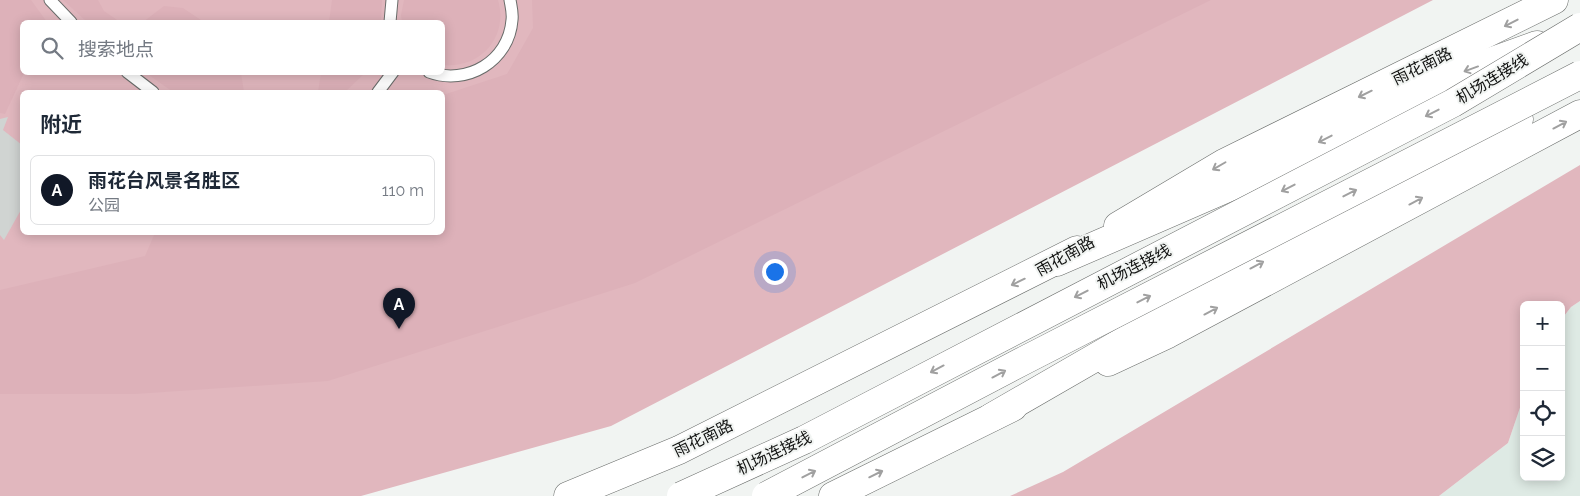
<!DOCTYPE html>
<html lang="zh">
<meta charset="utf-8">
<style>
:root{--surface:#fff;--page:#f2f2f3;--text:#1f2937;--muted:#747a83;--line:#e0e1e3;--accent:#111827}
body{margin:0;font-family:Raleway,"Noto Sans SC",sans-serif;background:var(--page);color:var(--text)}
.controls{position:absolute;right:15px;bottom:15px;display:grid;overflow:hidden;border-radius:8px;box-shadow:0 2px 12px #0003}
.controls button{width:45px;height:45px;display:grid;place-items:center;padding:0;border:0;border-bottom:1px solid var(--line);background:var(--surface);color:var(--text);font:25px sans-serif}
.you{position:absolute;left:774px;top:271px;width:18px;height:18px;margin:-12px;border:4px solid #fff;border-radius:50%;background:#1a73e8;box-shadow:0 0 0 8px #1a73e833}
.badge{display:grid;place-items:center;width:32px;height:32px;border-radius:50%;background:var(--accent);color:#fff;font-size:16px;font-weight:700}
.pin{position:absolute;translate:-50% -41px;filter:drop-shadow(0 1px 2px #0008)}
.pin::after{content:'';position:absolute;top:26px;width:18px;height:15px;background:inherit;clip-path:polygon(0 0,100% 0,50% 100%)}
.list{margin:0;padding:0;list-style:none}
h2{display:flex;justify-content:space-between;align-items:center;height:65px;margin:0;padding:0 20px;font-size:21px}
h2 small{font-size:16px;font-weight:400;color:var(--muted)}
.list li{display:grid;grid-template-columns:32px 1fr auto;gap:15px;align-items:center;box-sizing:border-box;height:70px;margin:0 10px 10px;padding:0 10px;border:1px solid var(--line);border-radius:8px}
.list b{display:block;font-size:19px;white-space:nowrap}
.list p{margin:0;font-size:16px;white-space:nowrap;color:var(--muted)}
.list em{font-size:16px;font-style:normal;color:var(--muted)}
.icon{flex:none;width:28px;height:28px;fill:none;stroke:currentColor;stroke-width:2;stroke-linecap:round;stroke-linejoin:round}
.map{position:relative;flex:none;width:1580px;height:496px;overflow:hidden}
.search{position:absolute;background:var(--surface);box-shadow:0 2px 12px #0003;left:20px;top:20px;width:425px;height:55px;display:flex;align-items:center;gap:12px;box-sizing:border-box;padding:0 18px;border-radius:8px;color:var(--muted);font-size:19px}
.panel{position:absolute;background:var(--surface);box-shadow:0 2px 12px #0003;left:20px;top:90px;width:425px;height:145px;border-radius:8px}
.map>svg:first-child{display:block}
</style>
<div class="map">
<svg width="1580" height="496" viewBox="0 0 1580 496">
<rect width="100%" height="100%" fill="#f1f4f2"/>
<!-- built -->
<path fill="#deeae4" d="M1580,301V496H1439L1508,443L1524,396V477H1561V320L1571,307Z"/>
<!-- green -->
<path fill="#e1b7be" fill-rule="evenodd" d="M0,0H1433L611,426L361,496H0ZM22,22H442V72H22ZM22,92H442V232H22Z
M1580,165V301L1571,307L1561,320V305H1524V396L1508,443L1439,496H1010L1063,472Z"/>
<!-- forest -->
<path fill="#ddb1b9" d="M0,0H31L47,22H22L24,73L5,114L0,113Z
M63,0H98L104,11L120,22H87Z
M332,0H382L381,22H329Z
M404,0H498C509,37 480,69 443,65L442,22H402L401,15Z
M532,0H1211L635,283L328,381L135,394H0V290L145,256L155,233L442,232L443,95L507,74L533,28Z
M164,6L183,8L204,22H143Z
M146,73H241L244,92H173Z
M321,73V72L365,73L345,92H318Z"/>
<!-- building -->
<path fill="#d0d4d2" d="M8,117L3,130L22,145V208L4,240L0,235V119Z"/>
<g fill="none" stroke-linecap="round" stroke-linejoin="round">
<defs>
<path id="lane" d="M50,0L71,22
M390,22L392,0
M127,72L153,92
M429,72C467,86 509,61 512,20C513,13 511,6 510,0
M378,92L393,72"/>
<path id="primary" d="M1118,226L1224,163L1554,0
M1108,362L1168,334L1580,114
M568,496L679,450L1077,250
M833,496L1013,407"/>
<path id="highway" d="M1057,262L1230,187L1443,79L1537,45
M992,417L1214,289L1435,170L1519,119"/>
</defs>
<!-- lane casing -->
<use href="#lane" stroke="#696c6a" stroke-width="13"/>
<!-- primary casing -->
<use href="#primary" stroke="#696c6a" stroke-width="29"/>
<!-- highway casing -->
<use href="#highway" stroke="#696c6a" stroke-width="29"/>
<!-- lane -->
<use href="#lane" stroke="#fff" stroke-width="11"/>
<!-- primary -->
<use href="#primary" stroke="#fff" stroke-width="28"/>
<!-- highway -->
<use href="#highway" stroke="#fff" stroke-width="28"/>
<defs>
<path id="highway-bridge" d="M681,496L804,440L1453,103L1580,27
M766,496L1025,360L1580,75"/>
</defs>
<!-- highway-bridge casing -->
<use href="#highway-bridge" stroke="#696c6a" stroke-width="29" stroke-linecap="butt"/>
<!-- highway-bridge -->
<use href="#highway-bridge" stroke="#fff" stroke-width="28"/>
</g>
<!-- one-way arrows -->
<defs><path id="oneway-shaft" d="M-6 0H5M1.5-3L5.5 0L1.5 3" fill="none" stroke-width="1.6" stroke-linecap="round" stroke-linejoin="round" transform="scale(1.25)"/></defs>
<g stroke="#a0a0a0">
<use href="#oneway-shaft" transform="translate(1511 23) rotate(153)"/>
<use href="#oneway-shaft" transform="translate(1471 69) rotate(160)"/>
<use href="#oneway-shaft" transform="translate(1365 94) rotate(154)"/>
<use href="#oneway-shaft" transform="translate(1432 113) rotate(153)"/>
<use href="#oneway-shaft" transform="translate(1560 125) rotate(-28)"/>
<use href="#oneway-shaft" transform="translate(1325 139) rotate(153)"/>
<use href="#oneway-shaft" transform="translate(1219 166) rotate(150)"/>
<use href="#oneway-shaft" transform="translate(1288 188) rotate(153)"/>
<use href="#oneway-shaft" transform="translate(1350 193) rotate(-27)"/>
<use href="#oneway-shaft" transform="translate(1416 201) rotate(-28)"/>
<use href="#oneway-shaft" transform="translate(1257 265) rotate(-28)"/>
<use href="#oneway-shaft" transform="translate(1018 282) rotate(154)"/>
<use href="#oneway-shaft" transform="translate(1081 294) rotate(153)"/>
<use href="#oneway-shaft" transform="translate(1144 299) rotate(-27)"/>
<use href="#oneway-shaft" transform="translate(1211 311) rotate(-28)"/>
<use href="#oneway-shaft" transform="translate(937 369) rotate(152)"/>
<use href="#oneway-shaft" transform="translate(999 374) rotate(-28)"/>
<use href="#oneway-shaft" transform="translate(809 474) rotate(-27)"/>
<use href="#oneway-shaft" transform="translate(876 474) rotate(-26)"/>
</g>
<g text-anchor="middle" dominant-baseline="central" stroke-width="4" stroke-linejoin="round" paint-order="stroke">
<!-- street labels -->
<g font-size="16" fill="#111211" stroke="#f1f4f2">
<text transform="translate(1422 66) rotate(-26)">雨花南路</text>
<text transform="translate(1492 79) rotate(-31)">机场连接线</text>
<text transform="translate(1065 256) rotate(-29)">雨花南路</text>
<text transform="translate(1134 267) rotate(-27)">机场连接线</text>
<text transform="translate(703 438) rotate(-26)">雨花南路</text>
<text transform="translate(774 453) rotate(-25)">机场连接线</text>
</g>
</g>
</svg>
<div class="controls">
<button>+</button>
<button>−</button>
<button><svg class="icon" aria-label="locate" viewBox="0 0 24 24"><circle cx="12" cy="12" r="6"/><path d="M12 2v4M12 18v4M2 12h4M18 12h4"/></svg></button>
<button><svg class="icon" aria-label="layers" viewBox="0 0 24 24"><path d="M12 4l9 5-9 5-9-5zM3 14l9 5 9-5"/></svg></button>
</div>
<div class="you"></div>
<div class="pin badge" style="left:399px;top:329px">A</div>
<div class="search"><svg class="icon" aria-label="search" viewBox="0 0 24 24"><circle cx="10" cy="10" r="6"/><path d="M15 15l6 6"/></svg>搜索地点</div>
<section class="panel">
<h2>附近<small></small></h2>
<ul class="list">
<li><span class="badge">A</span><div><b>雨花台风景名胜区</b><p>公园</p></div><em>110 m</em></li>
</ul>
</section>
</div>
